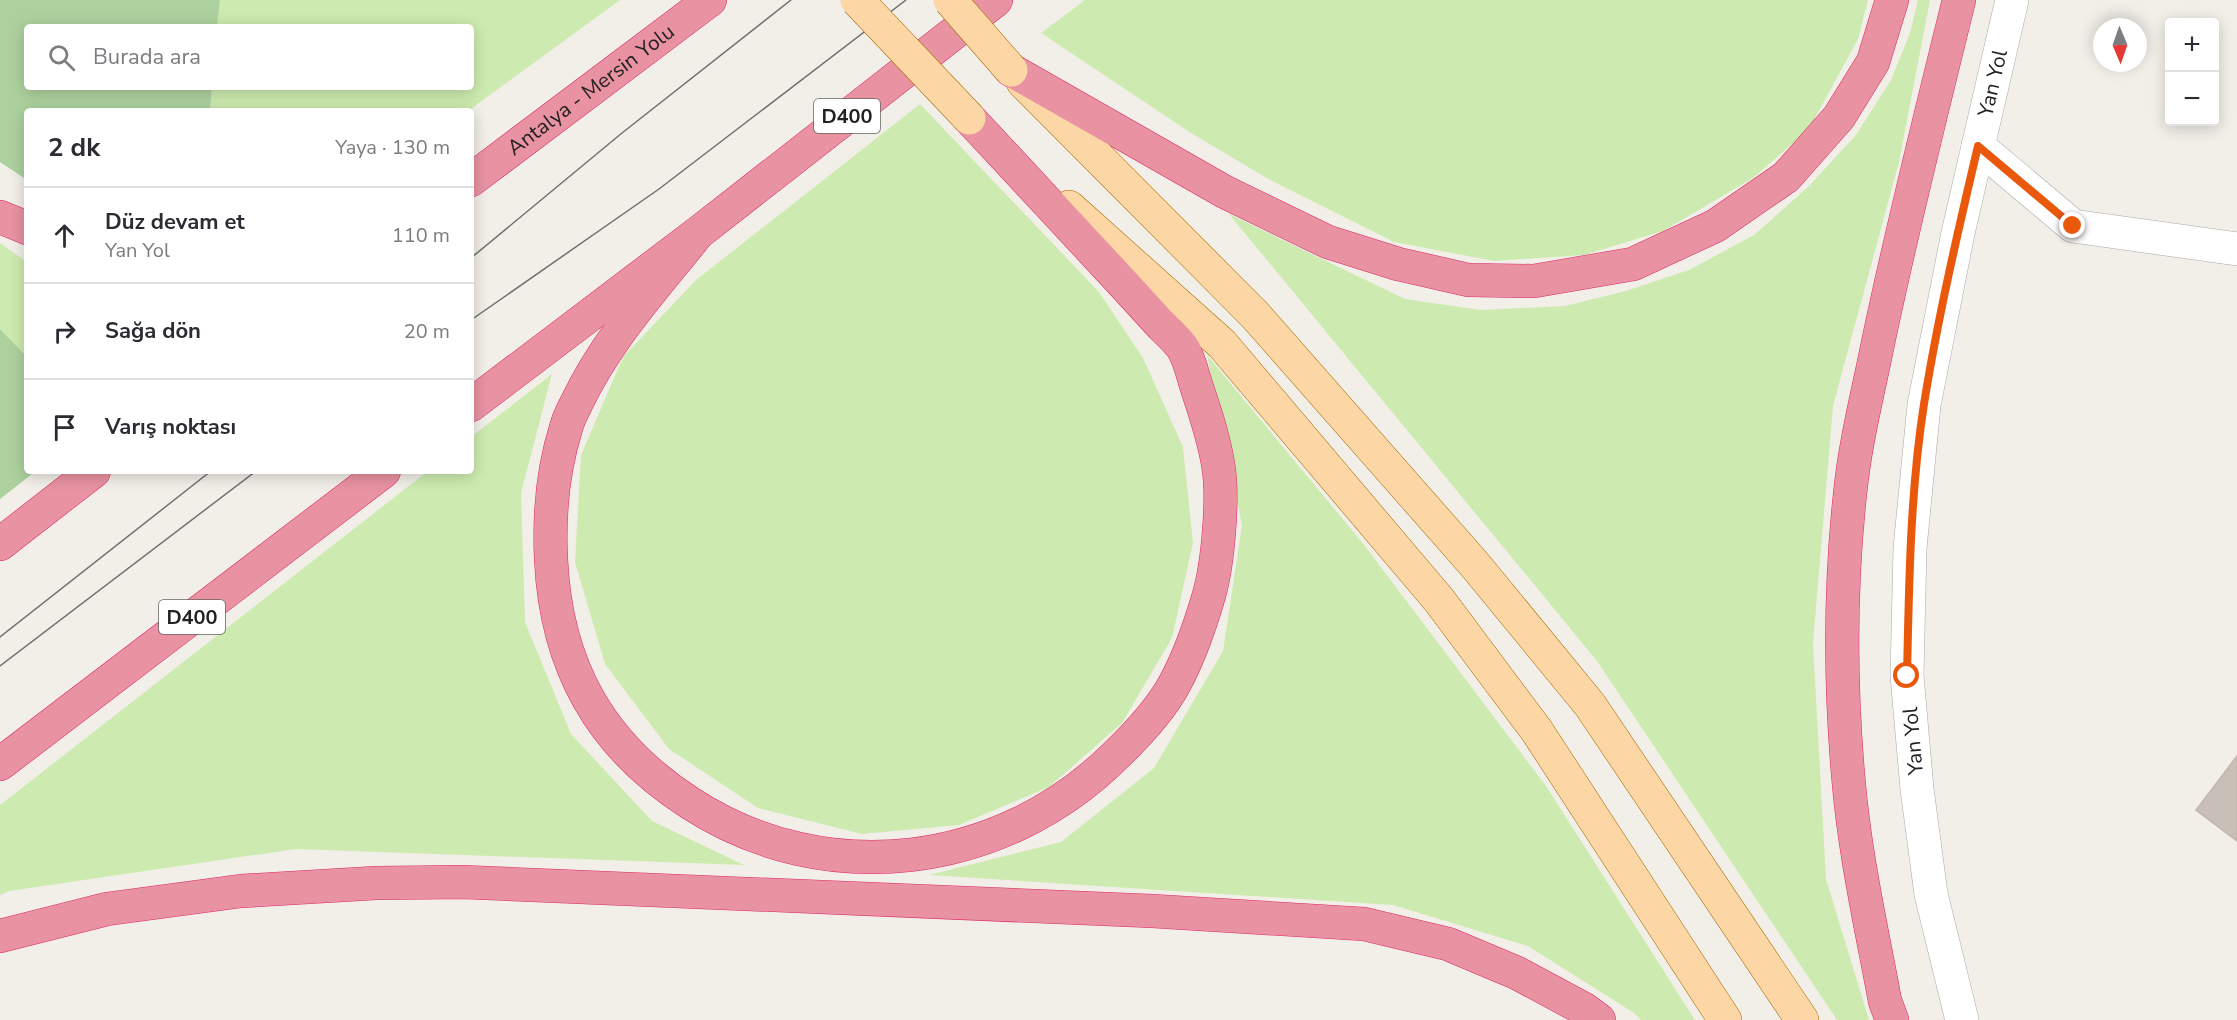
<!DOCTYPE html>
<html lang="tr">
<meta charset="utf-8">
<style>
:root{--surface:#fff;--page:#f7f7f7;--text:#2b2b33;--muted:#7c7c81;--line:#e1e1e2}
body{margin:0;font-family:"Nunito Sans",sans-serif;background:var(--page);color:var(--text)}
.controls{position:absolute;right:18px;top:18px;display:grid;overflow:hidden;border-radius:6px;box-shadow:0 3px 15px #0003}
.controls button{width:54px;height:54px;display:grid;place-items:center;padding:0;border:0;border-bottom:2px solid var(--line);background:var(--surface);color:var(--text);font:30px sans-serif}
.compass{position:absolute;left:2093px;top:18px;width:54px;height:54px;border-radius:50%;background:var(--surface);box-shadow:0 3px 15px #0003;rotate:178deg}
.stop{position:absolute;width:18px;height:18px;margin:-14px;border:4px solid #ea580c;border-radius:50%;background:#fff}
.stop.end{background:#ea580c;border-color:#fff;box-shadow:0 2px 6px #0008}
.list{margin:0;padding:0;list-style:none}
h2{display:flex;justify-content:space-between;align-items:center;height:78px;margin:0;padding:0 24px;font-size:26px}
h2 small{font-size:20px;font-weight:400;color:var(--muted)}
.list li{display:grid;grid-template-columns:39px 1fr auto;gap:18px;align-items:center;box-sizing:border-box;height:96px;padding:0 24px;border-top:2px solid var(--line)}
.list b{display:block;font-size:22px;white-space:nowrap}
.list p{margin:0;font-size:20px;white-space:nowrap;color:var(--muted)}
.list em{font-size:20px;font-style:normal;color:var(--muted)}
.icon{flex:none;width:33px;height:33px;fill:none;stroke:currentColor;stroke-width:2;stroke-linecap:round;stroke-linejoin:round}
.map{position:relative;flex:none;width:2237px;height:1020px;overflow:hidden}
.search{position:absolute;background:var(--surface);box-shadow:0 3px 15px #0003;left:24px;top:24px;width:450px;height:66px;display:flex;align-items:center;gap:15px;box-sizing:border-box;padding:0 21px;border-radius:6px;color:var(--muted);font-size:22px}
.panel{position:absolute;background:var(--surface);box-shadow:0 3px 15px #0003;left:24px;top:108px;width:450px;height:366px;border-radius:6px}
.map>svg:first-child{display:block}
</style>
<div class="map">
<svg width="2237" height="1020" viewBox="0 0 2237 1020">
<rect width="100%" height="100%" fill="#f2efe9"/>
<!-- grass -->
<path fill="#cdebb0" d="M220,0H620L468,111H210L212,87H471V27H217Z
M1085,0H1868L1858,39L1809,129L1753,178L1663,231L1584,255L1494,261L1394,242L1270,180L1191,133L1041,33Z
M1918,0H1930L1899,162L1833,406L1813,643L1826,879L1869,1020H1837L1597,661L1229,214L1405,299L1481,310L1565,306L1626,291L1689,270L1754,235L1808,187L1856,135L1891,80L1910,33Z
M920,104L1099,292L1143,358L1183,447L1193,543L1172,638L1122,723L1049,787L959,825L862,834L758,808L669,749L605,664L575,562L581,455L623,357L696,280Z
M0,243L27,262V357L0,329Z
M1207,355L1365,546L1546,786L1695,1020H1641L1634,1013L1528,946L1393,905L929,875L1061,842L1154,768L1223,651L1242,525Z
M552,374L521,493L525,622L571,734L652,821L744,865L296,849L9,891L0,895V805L428,471H471V437Z"/>
<!-- forest -->
<path fill="#add19e" d="M0,0H220L217,27H27V87H212L210,111H27V180L0,162Z
M0,329L27,357V471H36L0,499Z"/>
<!-- building -->
<path fill="#c7bfb8" stroke="#c4b6ab" stroke-width="1.5" d="M2237,756V841L2196,810Z"/>
<g fill="none" stroke-linecap="round" stroke-linejoin="round">
<defs>
<g id="minor">
<path d="M1978,146L2073,226L2237,249"/>
<path id="s1" d="M1962,1020L1931,894L1917,789L1907,676L1910,548L1924,405L1958,233L2012,0"/>
</g>
<path id="major" d="M1023,82L1255,315L1475,565L1590,705L1802,1020
M1069,207L1222,344L1439,600L1537,731L1725,1020"/>
<g id="highway">
<path d="M1011,70L1225,192L1328,242L1398,264L1468,280L1534,281L1633,264L1715,226L1786,177L1839,117L1873,62L1892,0"/>
<path id="s2" d="M471,180L710,0"/>
<path d="M0,217L27,228"/>
<path d="M698,233C655,287 607,339 577,402C573,410 568,419 566,428C553,469 549,516 551,559C556,666 600,745 690,803C825,891 1001,869 1115,756C1137,735 1160,711 1175,683C1190,655 1200,626 1209,595C1218,563 1224,497 1218,464C1214,439 1206,415 1198,391C1193,377 1190,359 1182,347C1176,339 1168,332 1162,326C1147,310 1132,293 1117,277C1068,224 1018,171 969,118"/>
<path d="M471,405L698,233L996,0"/>
<path d="M0,544L94,471"/>
<path d="M0,764L384,471"/>
<path d="M0,936L107,909L241,891L376,883L463,882L1152,911L1364,924L1448,944L1517,973L1584,1009L1599,1020"/>
<path d="M1892,1020L1885,1001C1871,926 1854,851 1848,774C1840,681 1840,587 1850,494C1855,443 1868,393 1878,343C1902,228 1931,114 1959,0"/>
</g>
</defs>
<!-- minor casing -->
<use href="#minor" stroke="#a9a9a9" stroke-width="34"/>
<!-- major casing -->
<use href="#major" stroke="#a06b00" stroke-width="34"/>
<!-- highway casing -->
<use href="#highway" stroke="#dc2a67" stroke-width="34"/>
<!-- minor -->
<use href="#minor" stroke="#fff" stroke-width="33"/>
<!-- major -->
<use href="#major" stroke="#fcd6a4" stroke-width="33"/>
<!-- highway -->
<use href="#highway" stroke="#e892a2" stroke-width="33"/>
<!-- tram -->
<path stroke="#707070" stroke-width="1.5" d="M471,258L622,133L791,0
M471,320L659,189L906,0
M0,637L211,471
M0,666L256,471"/>
<defs>
<path id="major-bridge" d="M857,0L969,118
M950,0L1011,70"/>
</defs>
<!-- major-bridge casing -->
<use href="#major-bridge" stroke="#a06b00" stroke-width="34" stroke-linecap="butt"/>
<!-- major-bridge -->
<use href="#major-bridge" stroke="#fcd6a4" stroke-width="33"/>
</g>
<g fill="none" stroke-linecap="round" stroke-linejoin="round">
<!-- route -->
<path stroke="#ea580c" stroke-width="8" d="M1907,676C1909,586 1910,493 1924,404C1938,317 1958,231 1978,146L2073,226"/>
</g>
<g text-anchor="middle" dominant-baseline="central" stroke-width="4.5" stroke-linejoin="round" paint-order="stroke">
<!-- shield labels -->
<g fill="#fff" stroke="#646464" stroke-width="1.5">
<rect x="814" y="99" width="66" height="34" rx="4.5"/>
<rect x="159" y="600" width="66" height="34" rx="4.5"/>
</g>
<g font-size="20" font-weight="bold" fill="#222">
<text x="847" y="116">D400</text>
<text x="192" y="617">D400</text>
</g>
<!-- street labels -->
<g font-size="21" fill="#222" stroke="#fff">
<text stroke="none"><textPath href="#s1" startOffset="950">Yan Yol</textPath></text>
<text stroke="none"><textPath href="#s2" startOffset="150">Antalya - Mersin Yolu</textPath></text>
<text transform="translate(1913 741) rotate(-95)">Yan Yol</text>
</g>
</g>
</svg>
<div class="controls">
<button>+</button>
<button>−</button>
</div>
<svg class="compass" viewBox="-18 -18 36 36"><path d="M0-13l5 13h-10z" fill="#e53935"/><path d="M0 13l5-13h-10z" fill="#7c7c81"/></svg>
<div class="stop" style="left:1907px;top:676px"></div>
<div class="stop end" style="left:2073px;top:226px"></div>
<div class="search"><svg class="icon" aria-label="search" viewBox="0 0 24 24"><circle cx="10" cy="10" r="6"/><path d="M15 15l6 6"/></svg>Burada ara</div>
<section class="panel">
<h2>2 dk<small>Yaya · 130 m</small></h2>
<ul class="list">
<li><svg class="icon" aria-label="ahead" viewBox="0 0 24 24"><path d="M12 20V5M6 11l6-6 6 6"/></svg><div><b>Düz devam et</b><p>Yan Yol</p></div><em>110 m</em></li>
<li><svg class="icon" aria-label="right" viewBox="0 0 24 24"><path d="M7 20v-9h11M14 6l5 5-5 5"/></svg><div><b>Sağa dön</b></div><em>20 m</em></li>
<li><svg class="icon" aria-label="arrive" viewBox="0 0 24 24"><path d="M6 21V4h12l-3 4 3 4H6"/></svg><div><b>Varış noktası</b></div></li>
</ul>
</section>
</div>
